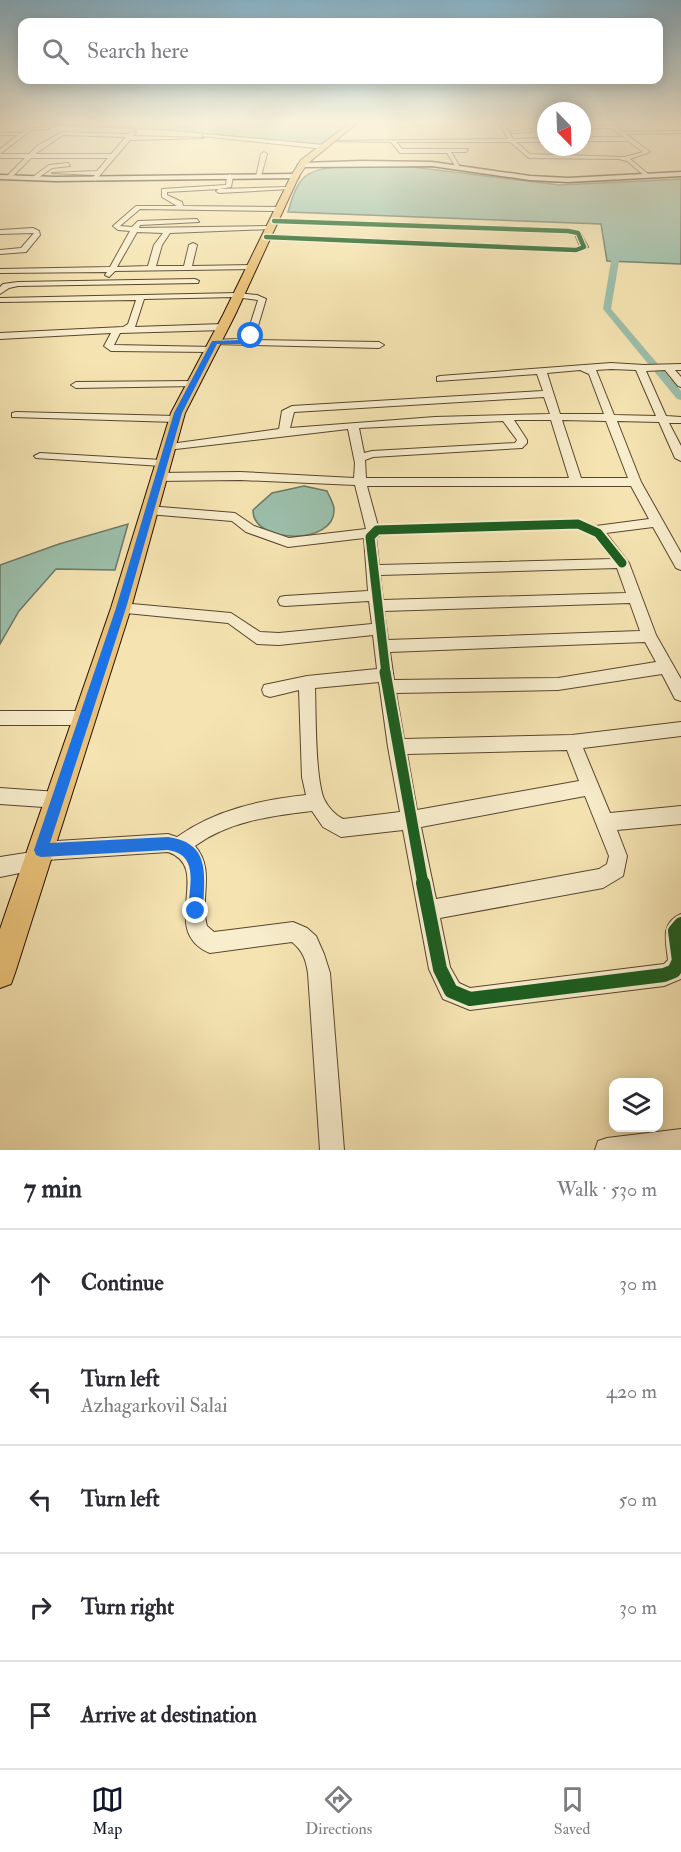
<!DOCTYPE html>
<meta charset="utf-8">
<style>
:root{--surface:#fff;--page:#f2f2f3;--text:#2b2b33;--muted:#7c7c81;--line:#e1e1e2;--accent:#111827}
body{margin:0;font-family:"IM FELL Double Pica",serif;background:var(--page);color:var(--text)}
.controls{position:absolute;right:18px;bottom:18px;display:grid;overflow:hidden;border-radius:12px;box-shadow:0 3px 15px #0003}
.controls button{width:54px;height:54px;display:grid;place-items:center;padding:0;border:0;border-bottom:2px solid var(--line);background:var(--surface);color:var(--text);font:30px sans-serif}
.compass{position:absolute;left:537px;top:102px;width:54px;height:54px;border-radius:50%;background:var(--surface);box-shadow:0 3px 15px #0003;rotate:157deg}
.stop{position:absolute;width:18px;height:18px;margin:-14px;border:4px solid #1a73e8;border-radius:50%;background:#fff}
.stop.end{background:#1a73e8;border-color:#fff;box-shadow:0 2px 6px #0008}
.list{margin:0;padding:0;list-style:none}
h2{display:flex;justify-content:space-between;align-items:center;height:78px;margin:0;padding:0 24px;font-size:26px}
h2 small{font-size:20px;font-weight:400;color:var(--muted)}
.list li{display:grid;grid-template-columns:39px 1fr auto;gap:18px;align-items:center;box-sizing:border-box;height:108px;padding:0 24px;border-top:2px solid var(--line)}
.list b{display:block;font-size:22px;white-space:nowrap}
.list p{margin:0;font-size:20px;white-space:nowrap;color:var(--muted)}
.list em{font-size:20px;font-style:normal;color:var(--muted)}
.icon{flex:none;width:33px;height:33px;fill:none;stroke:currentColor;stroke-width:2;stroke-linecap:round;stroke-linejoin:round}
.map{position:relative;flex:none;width:681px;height:1150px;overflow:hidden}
.search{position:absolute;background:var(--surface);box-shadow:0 3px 15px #0003;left:18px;right:18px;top:18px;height:66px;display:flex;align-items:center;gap:15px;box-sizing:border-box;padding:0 21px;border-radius:12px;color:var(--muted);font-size:22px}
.sheet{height:618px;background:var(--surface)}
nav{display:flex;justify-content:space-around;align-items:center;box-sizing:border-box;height:84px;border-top:2px solid var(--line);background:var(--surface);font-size:16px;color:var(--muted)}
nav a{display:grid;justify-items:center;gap:3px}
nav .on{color:var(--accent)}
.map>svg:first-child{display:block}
</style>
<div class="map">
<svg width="681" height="1150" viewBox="0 0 681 1150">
<rect width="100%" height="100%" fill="#f5e4b2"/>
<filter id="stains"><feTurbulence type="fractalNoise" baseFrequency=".00333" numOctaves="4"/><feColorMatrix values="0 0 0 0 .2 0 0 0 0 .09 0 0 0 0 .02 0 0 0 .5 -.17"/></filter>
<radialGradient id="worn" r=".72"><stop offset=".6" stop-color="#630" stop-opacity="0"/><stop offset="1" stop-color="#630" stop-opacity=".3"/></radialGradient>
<!-- water -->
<path fill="#9cbfab" stroke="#6c7967" stroke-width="1.5" d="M11,123H348L350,124L322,145L169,130Z
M345,166L412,167L560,185L681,179V264L607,261L601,224L288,212C299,173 306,170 345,166Z
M304,486L327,491C329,496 334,504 334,509C336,546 252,544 253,510L272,493Z
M128,524L115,570L56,569L19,611L0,644V565L59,544Z"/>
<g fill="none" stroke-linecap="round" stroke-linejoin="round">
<!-- canal -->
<path fill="#9cbfab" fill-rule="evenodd" d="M614,242L618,244L619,261L611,309L681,391V400L677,399L603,309L611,261L610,244Z"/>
<defs>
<path id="street" d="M415,123H419V125L415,126Z
M499,123H503L513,139L546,138V142H516L530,154L624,157L643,152L628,141H582V137H624L610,128H582V126L618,125L620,126L616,127L622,132L681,131V133L626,134L650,152L630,159L648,174L646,177L627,161L619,159L529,158L510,142H396L402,149H468L466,152H451L460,167L457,169L447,153H400L391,142L330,141L508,139Z
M522,123H526L532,132L511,133L513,131L527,130Z
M47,127L49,129L31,130L0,154V149L18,135H0V133H22L30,128Z
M134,131L136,132L133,136L204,138L130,140L95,181L92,179L95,175L52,173L97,171L108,158H31L10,179L5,178L25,158H0V154H29L37,146L62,132L129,134ZM63,135L126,137L111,154H35Z
M204,134L324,145L327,147L324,149L202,136Z
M264,152L267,154L261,176L256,177L261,154Z
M68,163L70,166L52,168L35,180L30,179L49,165Z
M230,174L233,176L231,187L219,189L287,187L290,189L219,193L216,191L219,189L167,192V195L182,202L183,206L279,207L282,209L279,211L140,209L120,226L132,227L138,221L197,219L199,222L140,225L139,228L272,226L270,229L170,233L162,245L156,266H184L189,245L193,243L197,245L192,266L252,265L256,267L255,269L115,271L109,277L105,275L107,272L0,273V269L110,267L130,231L118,230L113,226L136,206H177L162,197V189L226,185L227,176ZM137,232L163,233L154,245L148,266L117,267Z
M274,219L568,229L580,232L588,247L576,252L264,238L266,235L575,248L580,246L575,234L568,233L272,222Z
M33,228L39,231L40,235L26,252L0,254V250L21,248L34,233L0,234V230Z
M195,279L199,281L198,283L18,286L9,288L0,294V287L3,284L18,282Z
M238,293L257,295L266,299L255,336L251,340L379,342L384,345L379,348L212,344V340L238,339L247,335L258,300L235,297L144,299L135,327L223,324L227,327L223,330L120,333L114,345L214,347V351L211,352L111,351L104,346L111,333L0,339V333L123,327L128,324L136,300L0,302V298Z
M611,363L644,365L681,364V370H675L681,377V387L678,386L665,370L646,371L666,416L681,417V423H669L681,446V461L675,458L659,422L617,421L641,482L681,553V570L676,568L653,527L606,533L629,563L656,635L681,679V701L675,699L662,674L558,690L396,693L404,739L572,735L681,722V736L583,748L610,813L681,806V824L617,830L627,856L623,876L603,888L440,918L450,967L459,983L470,988L664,964L668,960C666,941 660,923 681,914V979L664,986L470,1010L443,999L429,969L403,830L341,837L323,827L312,811C271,816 229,821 195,846C216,870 199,899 207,926L214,932L293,922L307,928L316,936L324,954L330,973L344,1150H320L308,973C306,960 303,951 292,942L210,953C157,931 214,868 168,852L46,860L44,868L0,877V857L32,852L34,844L41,842L168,834L177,837C215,810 260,800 306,795L302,777L299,690L270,697L264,695L262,690L264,685L307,676L377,669L373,635L279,645L257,644L228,623L116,612L114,608L116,604L121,603L231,613L260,632L279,633L372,624L369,601L285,606L280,605L278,601L280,597L285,596L368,591L364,538L288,547L246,532L232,521L148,514L142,510L148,506L235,513L254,526L289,538L366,529L355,485L240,480L157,481L151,477L157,473L240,472L354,478L355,463L348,429L167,450L161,447L163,445L279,429L282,411L292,406L543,391L537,374L437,381V377L440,376ZM611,369L636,370L656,416L614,415L596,370ZM580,370L589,374L604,414H560L547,373ZM544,397L550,414L435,417L290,428L294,412ZM514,420H551L569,478H366L365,460L373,457L522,448L527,443V440ZM562,420L606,421L628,478H581ZM503,421L517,440L515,443L372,451L364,453L359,428ZM367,486H631L649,519L596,526L578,520L378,526ZM578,528L594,536L612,559L379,565L376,538L385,532ZM617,568L626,593L383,600L380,575ZM630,603L640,631L388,640L384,611ZM645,642L656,662L558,678L394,680L390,652ZM379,682L388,747L400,812L343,819C335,815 328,807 324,799C315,777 316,714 315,688ZM567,750L579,781L417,810L407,754ZM585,796L609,856L607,864L599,869L436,899L421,827Z
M193,381L196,382V386L76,388L71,385L76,382Z
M16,412L176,416L181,419L176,422L12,417V413Z
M40,453L162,460L168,463L162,466L36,458L34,456Z
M0,711H84L90,713L92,718L90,723L84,725H0Z
M0,788L58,792L64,794L67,800L64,806L58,808L0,804Z
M681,1129V1150H595L598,1141L607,1138Z"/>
<path id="secondary" d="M362,161L432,162L530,176L568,178L681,172V176L568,182L530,180L432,166L302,167L298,165L302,163Z
M295,174L299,176L298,178L56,181L0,179V175L56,177Z"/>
<path id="primary" d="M350,123H357L307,164L299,176L235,315L185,413L131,608L15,973L11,984L0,988V929L111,608L171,413L223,315L291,176L301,160Z"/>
</defs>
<!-- street casing -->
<use href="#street" stroke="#59462c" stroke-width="2"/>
<!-- secondary casing -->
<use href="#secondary" stroke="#251100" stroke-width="3"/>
<!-- primary casing -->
<use href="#primary" stroke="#251100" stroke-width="2"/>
<!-- street -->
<use href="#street" fill="#f8edcd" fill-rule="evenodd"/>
<!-- secondary -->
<use href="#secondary" fill="#f8edcd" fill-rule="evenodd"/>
<!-- primary -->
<use href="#primary" fill="#eac279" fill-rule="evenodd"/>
<defs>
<path id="cycleway-far3" d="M266,237L576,250L584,247L578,233L568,231L274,221"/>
<path id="cycleway-far2" d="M386,674L370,537L377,530L578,524L598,533L622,563"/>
<path id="cycleway-far1" d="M385,672L423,884"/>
<path id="cycleway" d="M423,883L440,969L451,991L470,999L664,975L674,971L679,961L675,931L681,924"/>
</defs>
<!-- cycleway-far3 casing -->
<use href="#cycleway-far3" stroke="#f8edcd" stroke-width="7"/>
<!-- cycleway-far2 casing -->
<use href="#cycleway-far2" stroke="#f8edcd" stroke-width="13"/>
<!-- cycleway-far1 casing -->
<use href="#cycleway-far1" stroke="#f8edcd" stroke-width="15"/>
<!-- cycleway casing -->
<use href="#cycleway" stroke="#f8edcd" stroke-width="18"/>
<!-- cycleway-far3 -->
<use href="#cycleway-far3" stroke="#1b5e20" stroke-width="4.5"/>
<!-- cycleway-far2 -->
<use href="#cycleway-far2" stroke="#1b5e20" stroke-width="9"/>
<!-- cycleway-far1 -->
<use href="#cycleway-far1" stroke="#1b5e20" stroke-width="11"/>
<!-- cycleway -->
<use href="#cycleway" stroke="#1b5e20" stroke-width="14"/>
</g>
<!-- sky -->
<linearGradient id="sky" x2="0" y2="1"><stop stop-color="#89b8d0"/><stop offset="0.43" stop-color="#faf3dc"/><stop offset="1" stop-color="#faf3dc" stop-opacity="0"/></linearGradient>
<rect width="681" height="284" fill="url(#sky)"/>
<!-- route -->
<path fill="#1a73e8" d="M251,334L253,338L240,344H217L182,413L126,608L50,843L168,837C212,843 204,876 203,911L201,916L196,918L190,916L188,911C189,886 200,855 168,850L41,857L36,855L34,850L116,608L174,413L212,341L239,340Z"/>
<rect width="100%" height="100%" filter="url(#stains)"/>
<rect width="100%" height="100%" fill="url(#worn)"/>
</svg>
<div class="controls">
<button><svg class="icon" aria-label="layers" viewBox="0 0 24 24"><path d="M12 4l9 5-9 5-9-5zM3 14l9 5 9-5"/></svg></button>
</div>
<svg class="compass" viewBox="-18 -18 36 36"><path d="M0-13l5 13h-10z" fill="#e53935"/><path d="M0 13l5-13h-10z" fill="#7c7c81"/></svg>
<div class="stop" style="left:251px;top:336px"></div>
<div class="stop end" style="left:196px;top:911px"></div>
<div class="search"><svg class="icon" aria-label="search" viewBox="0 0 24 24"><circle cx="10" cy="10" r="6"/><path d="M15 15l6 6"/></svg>Search here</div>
</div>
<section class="sheet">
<h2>7 min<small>Walk · 530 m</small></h2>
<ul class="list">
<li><svg class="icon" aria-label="ahead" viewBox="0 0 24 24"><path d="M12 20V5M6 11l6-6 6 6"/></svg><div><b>Continue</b></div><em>30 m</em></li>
<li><svg class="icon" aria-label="left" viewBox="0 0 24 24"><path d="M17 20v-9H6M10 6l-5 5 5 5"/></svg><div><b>Turn left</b><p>Azhagarkovil Salai</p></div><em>420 m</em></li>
<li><svg class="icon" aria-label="left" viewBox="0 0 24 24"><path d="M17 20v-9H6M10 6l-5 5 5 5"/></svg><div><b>Turn left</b></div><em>50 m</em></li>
<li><svg class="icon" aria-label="right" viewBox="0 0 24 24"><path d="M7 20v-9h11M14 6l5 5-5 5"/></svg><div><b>Turn right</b></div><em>30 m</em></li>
<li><svg class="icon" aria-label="arrive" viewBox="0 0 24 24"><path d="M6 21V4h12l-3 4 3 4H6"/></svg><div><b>Arrive at destination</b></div></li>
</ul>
</section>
<nav>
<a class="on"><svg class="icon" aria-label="map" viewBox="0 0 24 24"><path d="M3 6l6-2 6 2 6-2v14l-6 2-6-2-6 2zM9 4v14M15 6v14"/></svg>Map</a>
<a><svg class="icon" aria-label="directions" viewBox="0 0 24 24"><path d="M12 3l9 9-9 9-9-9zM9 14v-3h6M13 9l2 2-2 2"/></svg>Directions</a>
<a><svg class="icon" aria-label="saved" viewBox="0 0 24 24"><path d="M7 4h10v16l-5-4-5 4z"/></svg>Saved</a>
</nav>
